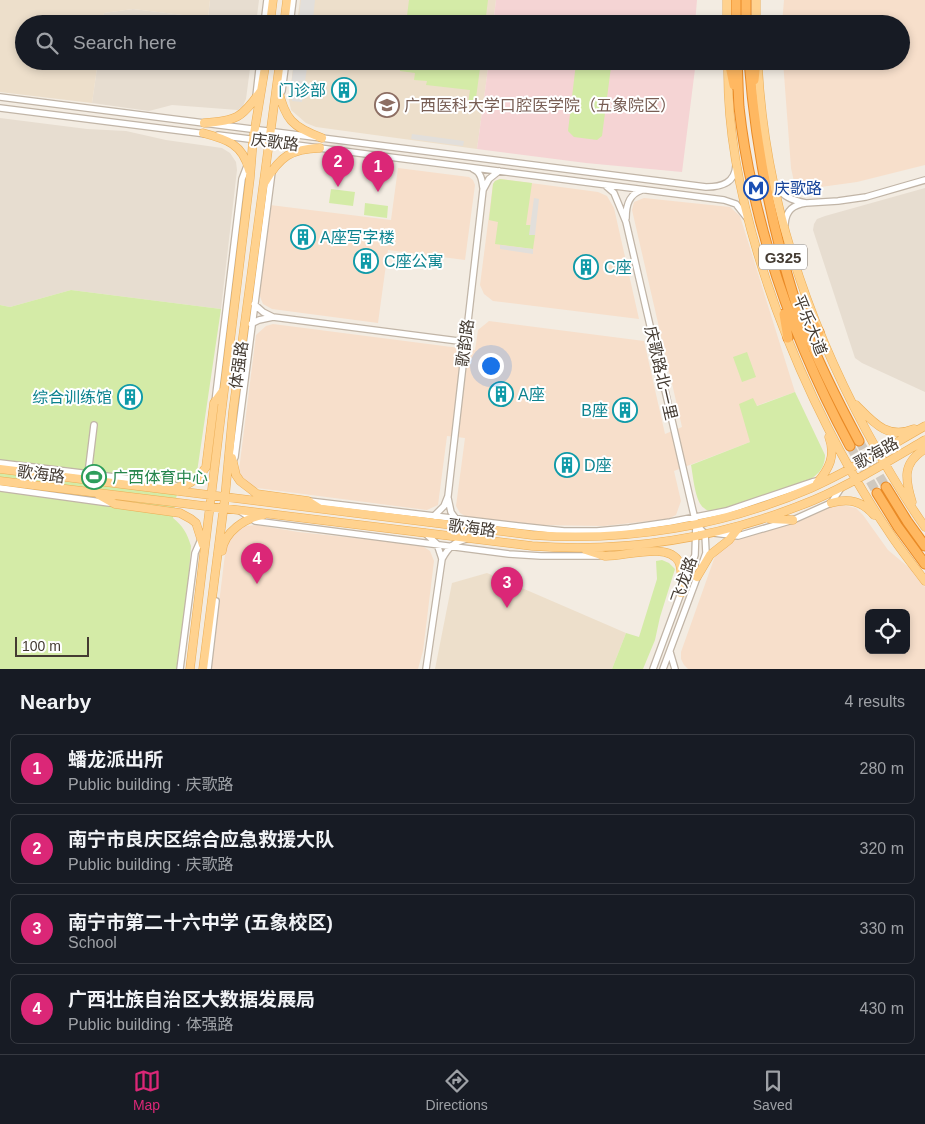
<!DOCTYPE html>
<meta charset="utf-8">
<style>
:root{--surface:#171b24;--page:#20242c;--text:#f1f3f6;--muted:#9ea1a6;--line:#363941;--accent:#db2777}
body{margin:0;font-family:Arial,"Noto Sans SC",sans-serif;background:var(--page);color:var(--text)}
.controls{position:absolute;right:15px;bottom:15px;display:grid;overflow:hidden;border-radius:8px;box-shadow:0 2px 8px #0003}
.controls button{width:45px;height:45px;display:grid;place-items:center;padding:0;border:0;border-bottom:1px solid var(--line);background:var(--surface);color:var(--text);font:25px sans-serif}
.scale{position:absolute;left:15px;bottom:12px;width:74px;box-sizing:border-box;padding-left:5px;border:2px solid #443b32;border-top:0;font-size:14px;line-height:18px;white-space:nowrap;color:#443b32;-webkit-text-stroke:4px #fff;paint-order:stroke}
.you{position:absolute;left:490px;top:365px;width:18px;height:18px;margin:-12px;border:4px solid #fff;border-radius:50%;background:#1a73e8;box-shadow:0 0 0 8px #1a73e833}
.badge{display:grid;place-items:center;width:32px;height:32px;border-radius:50%;background:var(--accent);color:#fff;font-size:16px;font-weight:700}
.pin{position:absolute;translate:-50% -41px;filter:drop-shadow(0 1px 2px #0008)}
.pin::after{content:'';position:absolute;top:26px;width:18px;height:15px;background:inherit;clip-path:polygon(0 0,100% 0,50% 100%)}
.list{margin:0;padding:0;list-style:none}
h2{display:flex;justify-content:space-between;align-items:center;height:65px;margin:0;padding:0 20px;font-size:21px}
h2 small{font-size:16px;font-weight:400;color:var(--muted)}
.list li{display:grid;grid-template-columns:32px 1fr auto;gap:15px;align-items:center;box-sizing:border-box;height:70px;margin:0 10px 10px;padding:0 10px;border:1px solid var(--line);border-radius:8px}
.list b{display:block;font-size:19px;white-space:nowrap}
.list p{margin:0;font-size:16px;white-space:nowrap;color:var(--muted)}
.list em{font-size:16px;font-style:normal;color:var(--muted)}
.icon{flex:none;width:28px;height:28px;fill:none;stroke:currentColor;stroke-width:2;stroke-linecap:round;stroke-linejoin:round}
.map{position:relative;flex:none;width:925px;height:669px;overflow:hidden}
.search{position:absolute;background:var(--surface);box-shadow:0 2px 8px #0003;left:15px;right:15px;top:15px;height:55px;display:flex;align-items:center;gap:12px;box-sizing:border-box;padding:0 18px;border-radius:28px;color:var(--muted);font-size:19px}
.sheet{height:385px;background:var(--surface)}
nav{display:flex;justify-content:space-around;align-items:center;box-sizing:border-box;height:70px;border-top:1px solid var(--line);background:var(--surface);font-size:14px;color:var(--muted)}
nav a{display:grid;justify-items:center;gap:2px}
nav .on{color:var(--accent)}
.map>svg:first-child{display:block}
</style>
<div class="map">
<svg width="925" height="669" viewBox="0 0 925 669">
<rect width="100%" height="100%" fill="#f3ece2"/>
<!-- residential -->
<path fill="#e7ddd0" d="M210,0H259L256,24H103L104,13L133,9L208,18Z
M98,61H251L246,99L243,106L238,110L172,105L149,111L92,103Z
M0,118L87,129L126,131L166,140L222,148L230,153L236,162L237,170L221,309L71,290L10,307L0,305Z
M925,188V392L862,363L855,358L813,230L814,224L817,219L825,216Z"/>
<!-- commercial -->
<path fill="#f7dfcb" fill-rule="evenodd" d="M784,0H925V165L857,182L799,190L795,186L791,168L783,61H901V24H782Z
M398,168L469,177L473,180L475,185L465,260L388,250L378,323L272,309L263,304L259,294L270,205L391,220Z
M500,179L598,192L607,196L614,208L639,319L493,301L484,294L480,285L493,184L495,181Z
M644,198L730,207L740,216L795,392L756,406L750,442L674,471L681,501L676,515L668,519L604,526L539,525L467,517L460,513L456,506L465,438L447,436L438,505L427,510L257,488L243,479L239,470L256,335L266,326L273,324L475,350L478,330L489,321L644,341L665,434L682,427L632,210L634,202Z
M837,504L856,508L863,515L888,550L912,570L925,587V669H688L684,665L681,659V652L714,559L720,549L727,543L736,539ZM869,613H906V650H869Z
M257,525L298,532L421,545L430,551L434,561L423,651L418,669H211L226,546L234,533L245,526Z"/>
<!-- education -->
<path fill="#eddfcb" d="M0,0H210L208,18L133,9L104,13L103,24H24V61H98L92,103L0,92Z
M300,0H496L493,24H297Z
M294,61H489L477,149L316,127L306,123L291,110L289,100Z
M487,573L626,633L612,669H435L452,583Z"/>
<!-- medical -->
<path fill="#f5d4d4" d="M496,0H697L695,24H493Z
M489,61H696L682,172L586,163L477,149Z"/>
<!-- green -->
<path fill="#d4eba7" d="M409,0H488L485,24H406Z
M401,61H481L475,105L468,104L470,90L426,85L427,81L414,80L415,73L400,71Z
M578,61L608,63L611,67L602,136L597,140L574,137L568,131L576,63Z
M500,179L532,183L526,225H531L530,235H535L533,249L495,244L498,222L489,220L493,184L495,181Z
M331,189L355,192L353,206L329,203Z
M365,203L388,206L387,218L364,215Z
M71,290L221,309L197,472L179,481L173,518C183,526 187,533 191,546L185,629L180,669H0V305L10,307Z
M747,352L756,377L742,382L733,357Z
M795,392L825,455C825,463 822,470 816,475C804,486 732,509 715,511C711,512 707,511 704,508C695,502 693,475 691,465L750,442L739,404L753,398L757,406Z
M662,560L669,563L675,569L660,617L655,640L643,669H612L626,633L639,637L657,579L656,561Z"/>
<!-- parking -->
<path fill="#e2dfdb" d="M301,0H315L313,19L299,17Z
M294,61H308L302,102L292,101L291,88Z
M412,134L464,141L463,146L411,139Z
M534,198L539,199L535,235H529Z
M500,245L533,249V254L500,249Z"/>
<g fill="none" stroke-linecap="round" stroke-linejoin="round">
<!-- highway-tunnel -->
<path stroke="#d0c9bf" stroke-width="9" stroke-dasharray="9 4.5" stroke-linecap="butt" d="M859,441L886,487
M850,446L877,493"/>
<defs>
<path id="minor" d="M264,24L267,0
M290,24L293,0
M256,96L260,61
M279,96L282,91L286,61
M0,97L706,187C722,187 735,183 736,165
M0,108L206,134
M218,135L724,200L736,204L747,218
M473,169C481,172 482,180 483,188
M775,185C784,197 791,200 806,203C793,205 786,210 785,224
M606,186L614,193L626,222L696,524L695,555L653,669
M806,203L838,201L866,197L925,180
M626,218C626,205 629,194 642,190
M254,304L263,312L273,317L466,342
M251,324L259,320L273,317
M215,402L242,179L247,166
M0,463L172,484L178,487
M232,463L235,457L272,172
M88,474L94,425
M0,488L109,503
M448,498L451,512L456,519
M309,501L518,526L564,531H597L629,528L670,522L726,511L812,482L821,480
M240,511L255,521L509,554L541,556H598
M434,516L444,506L448,496L483,190L489,179L499,171
M696,524L705,534L706,553L702,564
M425,533L437,544L442,559L426,669
M714,533L738,536L793,520L831,503L841,488
M442,559C448,548 454,542 466,539
M670,652L675,669
M180,669L195,553L202,537
M208,669L216,601
M663,669L698,575"/>
<path id="major" d="M756,0V24
M270,24L273,0
M284,24L287,0
M727,24V0
M728,66C726,216 805,409 889,532C900,549 913,565 925,581
M758,67C765,195 806,318 866,430C884,463 903,496 925,527
M278,89C285,119 292,127 322,138
M204,123C236,121 242,118 260,92
M203,133C226,139 243,144 249,170
M265,182C280,156 291,149 320,148
M856,405C873,422 887,440 914,429
M232,458L236,475L240,481L257,494L308,501L319,508
M0,469L532,535C627,542 723,526 811,488C850,471 888,447 925,426
M0,481L532,546C629,553 725,537 814,500C853,483 889,461 925,440
M817,483C829,469 836,456 829,437
M173,488C188,487 198,479 206,467L214,403L222,392
M99,495L115,504L180,513L191,519L196,523L203,545
M912,502C905,479 902,463 925,449
M831,503C849,498 862,501 874,515
M770,519L793,520
M586,550C592,552 599,555 605,556C624,557 668,541 679,562C683,571 681,583 681,593
M222,551C224,532 245,518 263,515
M697,577L710,555L729,540L740,526
M190,669L250,178L253,140L266,61
M203,669L225,497L233,411L280,61"/>
<path id="highway" d="M736,0V24
M746,0V24
M729,61L734,85
M737,61C738,76 738,92 739,107C742,135 747,163 753,190C773,281 806,364 850,446
M749,61C754,127 765,192 782,256C788,278 794,300 802,321C818,362 838,402 859,441
M754,80L756,61
M798,301L819,332
M784,314L788,338
M886,487L907,521L925,546
M877,493L898,527L925,564"/>
</defs>
<!-- minor casing -->
<use href="#minor" stroke="#c1b5a7" stroke-width="8"/>
<!-- major casing -->
<use href="#major" stroke="#ecae56" stroke-width="9"/>
<!-- highway casing -->
<use href="#highway" stroke="#e98a26" stroke-width="11"/>
<!-- minor -->
<use href="#minor" stroke="#fff" stroke-width="5.5"/>
<!-- major -->
<use href="#major" stroke="#ffd28f" stroke-width="8"/>
<!-- highway -->
<use href="#highway" stroke="#ffb861" stroke-width="9"/>
</g>
<!-- icons -->
<defs>
<symbol id="building-ring" viewBox="-11 -11 22 22"><circle r="9.5" fill="#fff" stroke="#0f9aa8" stroke-width="1.5"/><path d="M-4-6H4V6H1V3H-1V6H-4ZM-2.5-4.3h1.7v1.8h-1.7ZM.8-4.3h1.7v1.8H.8ZM-2.5-1h1.7V.8h-1.7ZM.8-1h1.7V.8H.8Z" fill="#0f9aa8"/></symbol>
<symbol id="university-ring" viewBox="-11 -11 22 22"><circle r="9.5" fill="#fff" stroke="#8d6e63" stroke-width="1.5"/><path d="M0-5L7-2L0 1L-7-2ZM-4 1L0 2.5L4 1V4Q0 6-4 4Z" fill="#8d6e63"/></symbol>
<symbol id="metro-ring" viewBox="-11 -11 22 22"><circle r="9.5" fill="#fff" stroke="#1a4fb4" stroke-width="1.5"/><path d="M-5.5 5V-5H-3L0 0L3-5H5.5V5H3V-.5L0 4L-3-.5V5Z" fill="#1a4fb4"/></symbol>
<symbol id="stadium-ring" viewBox="-11 -11 22 22"><circle r="9.5" fill="#fff" stroke="#2e9e5b" stroke-width="1.5"/><path d="M0-5a6.5 5 0 1 0 0 10a6.5 5 0 1 0 0-10ZM-3.5-1.8h7v3.6h-7Z" fill="#2e9e5b"/></symbol>
</defs>
<g fill-rule="evenodd">
<use href="#building-ring" x="330" y="76" width="28" height="28"/>
<use href="#university-ring" x="373" y="91" width="28" height="28"/>
<use href="#metro-ring" x="742" y="174" width="28" height="28"/>
<use href="#building-ring" x="289" y="223" width="28" height="28"/>
<use href="#building-ring" x="352" y="247" width="28" height="28"/>
<use href="#building-ring" x="572" y="253" width="28" height="28"/>
<use href="#building-ring" x="487" y="380" width="28" height="28"/>
<use href="#building-ring" x="116" y="383" width="28" height="28"/>
<use href="#building-ring" x="611" y="396" width="28" height="28"/>
<use href="#building-ring" x="553" y="451" width="28" height="28"/>
<use href="#stadium-ring" x="80" y="463" width="28" height="28"/>
</g>
<g text-anchor="middle" dominant-baseline="central" stroke-width="4" stroke-linejoin="round" paint-order="stroke">
<!-- shield labels -->
<rect fill="#fff" stroke="#7c7670" stroke-width="1" x="759" y="244.5" width="48" height="25" rx="4"/>
<g font-size="15" font-weight="bold" fill="#443b32">
<text x="783" y="257">G325</text>
</g>
<!-- culture labels -->
<g font-size="16" fill="#0d838f" stroke="#fff" text-anchor="start">
<text x="326" y="90" text-anchor="end">门诊部</text>
<text x="320" y="237">A座写字楼</text>
<text x="384" y="261">C座公寓</text>
<text x="604" y="267">C座</text>
<text x="518" y="394">A座</text>
<text x="112" y="397" text-anchor="end">综合训练馆</text>
<text x="608" y="410" text-anchor="end">B座</text>
<text x="584" y="465">D座</text>
</g>
<!-- education labels -->
<g font-size="16" fill="#785e54" stroke="#fff" text-anchor="start">
<text x="404" y="105">广西医科大学口腔医学院（五象院区）</text>
</g>
<!-- street labels -->
<g font-size="16" fill="#443b32" stroke="#fff">
<text transform="translate(275 142) rotate(7)">庆歌路</text>
<text transform="translate(810 325) rotate(68)">平乐大道</text>
<text transform="translate(465 343) rotate(-83)">歌韵路</text>
<text transform="translate(239 365) rotate(-82)">体强路</text>
<text transform="translate(661 373) rotate(77)">庆歌路北一里</text>
<text transform="translate(876 453) rotate(-29)">歌海路</text>
<text transform="translate(41 474) rotate(7)">歌海路</text>
<text transform="translate(472 528) rotate(7)">歌海路</text>
<text transform="translate(684 580) rotate(-71)">飞龙路</text>
</g>
<!-- transit labels -->
<g font-size="16" fill="#164399" stroke="#fff" text-anchor="start">
<text x="774" y="188">庆歌路</text>
</g>
<!-- leisure labels -->
<g font-size="16" fill="#27864d" stroke="#fff" text-anchor="start">
<text x="112" y="477">广西体育中心</text>
</g>
</g>
</svg>
<div class="controls">
<button><svg class="icon" aria-label="locate" viewBox="0 0 24 24"><circle cx="12" cy="12" r="6"/><path d="M12 2v4M12 18v4M2 12h4M18 12h4"/></svg></button>
</div>
<div class="scale">100 m</div>
<div class="you"></div>
<div class="pin badge" style="left:378px;top:192px">1</div>
<div class="pin badge" style="left:338px;top:187px">2</div>
<div class="pin badge" style="left:507px;top:608px">3</div>
<div class="pin badge" style="left:257px;top:584px">4</div>
<div class="search"><svg class="icon" aria-label="search" viewBox="0 0 24 24"><circle cx="10" cy="10" r="6"/><path d="M15 15l6 6"/></svg>Search here</div>
</div>
<section class="sheet">
<h2>Nearby<small>4 results</small></h2>
<ul class="list">
<li><span class="badge">1</span><div><b>蟠龙派出所</b><p>Public building · 庆歌路</p></div><em>280 m</em></li>
<li><span class="badge">2</span><div><b>南宁市良庆区综合应急救援大队</b><p>Public building · 庆歌路</p></div><em>320 m</em></li>
<li><span class="badge">3</span><div><b>南宁市第二十六中学 (五象校区)</b><p>School</p></div><em>330 m</em></li>
<li><span class="badge">4</span><div><b>广西壮族自治区大数据发展局</b><p>Public building · 体强路</p></div><em>430 m</em></li>
</ul>
</section>
<nav>
<a class="on"><svg class="icon" aria-label="map" viewBox="0 0 24 24"><path d="M3 6l6-2 6 2 6-2v14l-6 2-6-2-6 2zM9 4v14M15 6v14"/></svg>Map</a>
<a><svg class="icon" aria-label="directions" viewBox="0 0 24 24"><path d="M12 3l9 9-9 9-9-9zM9 14v-3h6M13 9l2 2-2 2"/></svg>Directions</a>
<a><svg class="icon" aria-label="saved" viewBox="0 0 24 24"><path d="M7 4h10v16l-5-4-5 4z"/></svg>Saved</a>
</nav>
